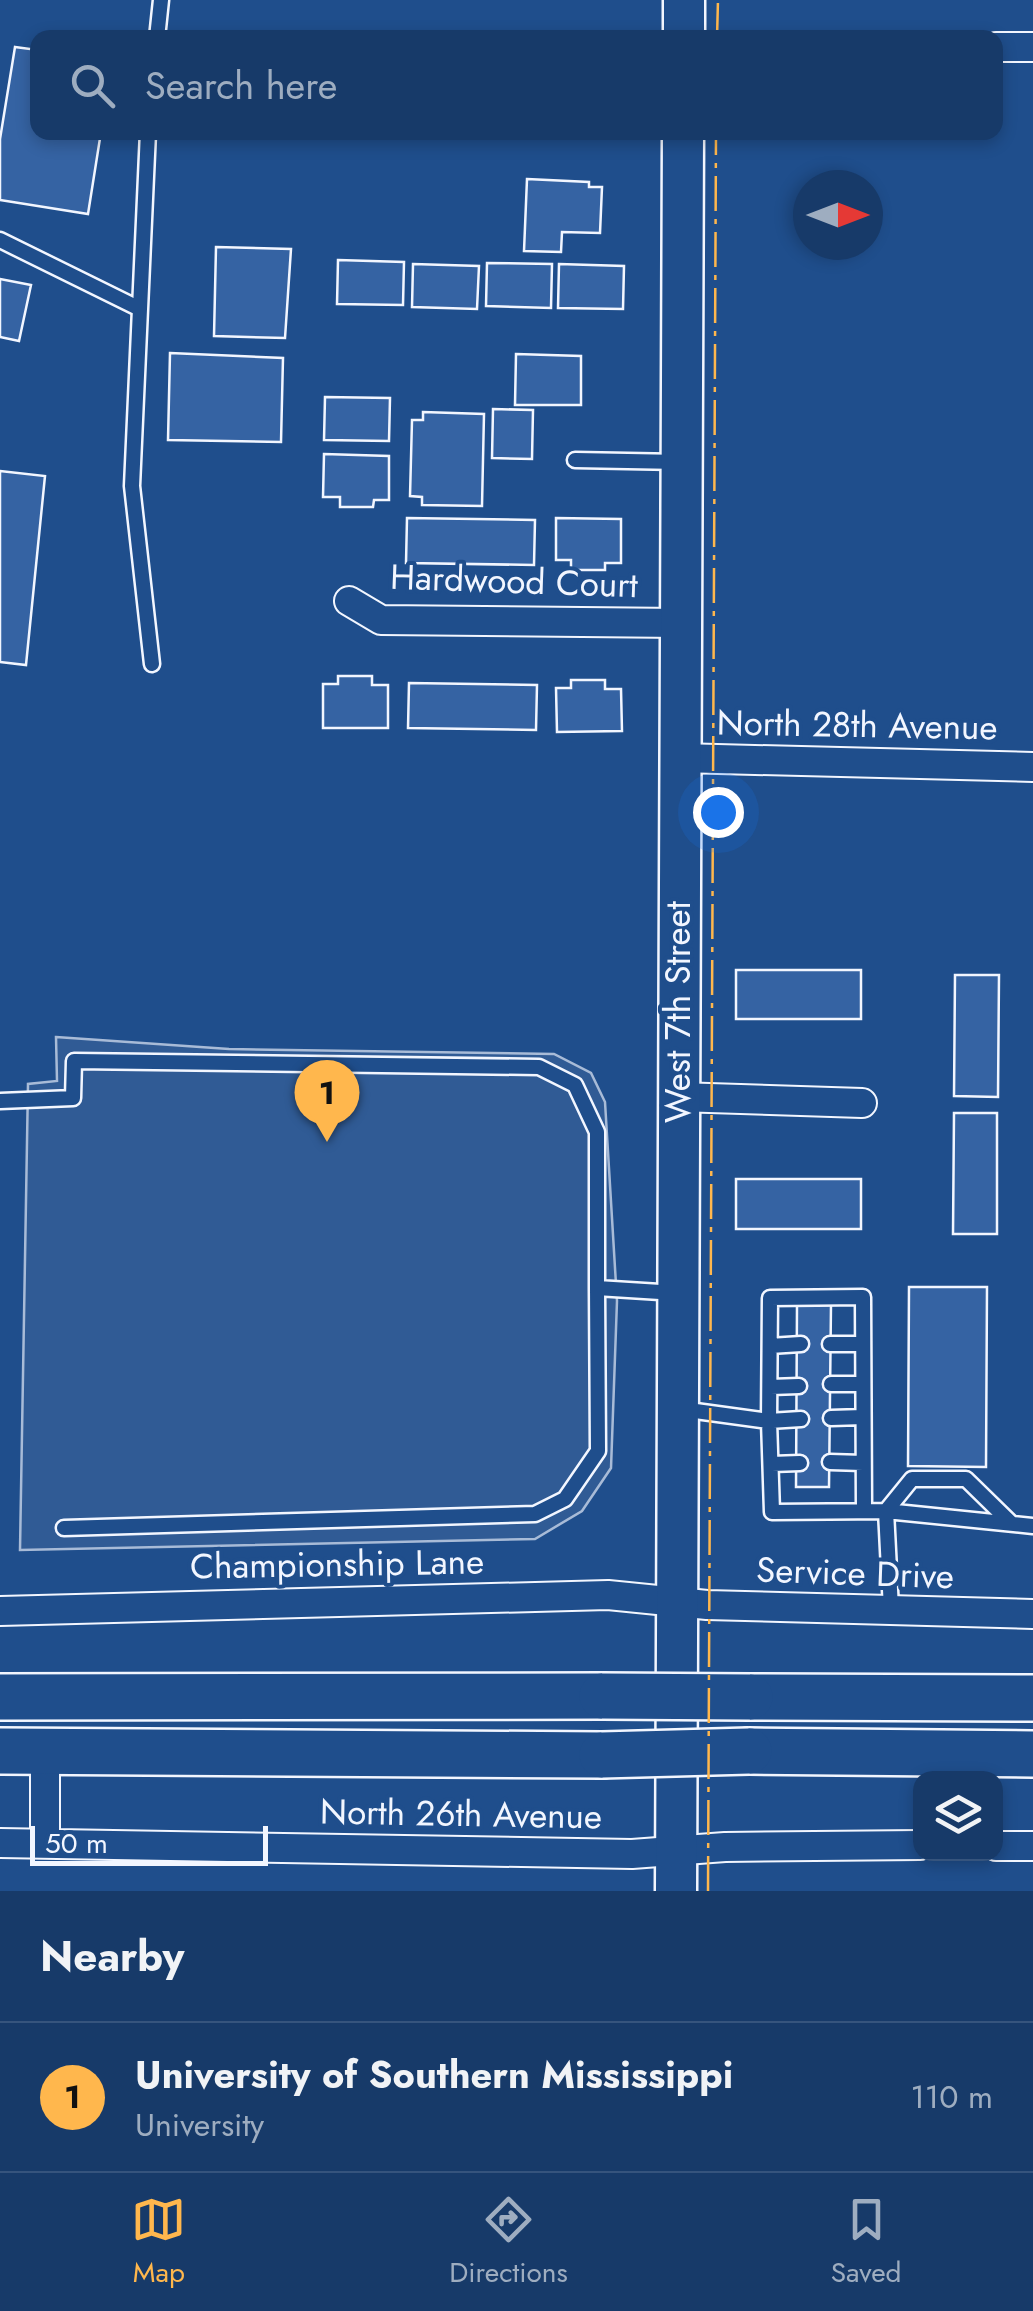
<!DOCTYPE html>
<style>
:root{--surface:#173a69;--page:#244571;--text:#f1f3f6;--muted:#9eadc0;--line:#36547d;--accent:#ffb74d}
body{margin:0;font-family:Jost,sans-serif;background:var(--page);color:var(--text)}
.controls{position:absolute;right:30px;bottom:30px;display:grid;overflow:hidden;border-radius:20px;box-shadow:0 5px 15px #0003}
.controls button{width:90px;height:90px;display:grid;place-items:center;padding:0;border:0;border-bottom:2px solid var(--line);background:var(--surface);color:var(--text);font:50px sans-serif}
.compass{position:absolute;left:793px;top:170px;width:90px;height:90px;border-radius:50%;background:var(--surface);box-shadow:0 5px 15px #0003;rotate:90deg}
.scale{position:absolute;left:30px;bottom:25px;width:238px;box-sizing:border-box;padding-left:10px;border:5px solid #f2f6ff;border-top:0;font-size:28px;line-height:35px;white-space:nowrap;color:#f2f6ff;-webkit-text-stroke:8px #1f4e8c;paint-order:stroke}
.you{position:absolute;left:718px;top:812px;width:35px;height:35px;margin:-25px;border:8px solid #fff;border-radius:50%;background:#1a73e8;box-shadow:0 0 0 15px #1a73e833}
.badge{display:grid;place-items:center;width:65px;height:65px;border-radius:50%;background:var(--accent);color:#111;font-size:32px;font-weight:700}
.pin{position:absolute;translate:-50% -82px;filter:drop-shadow(0 2px 5px #0008)}
.pin::after{content:'';position:absolute;top:52px;width:35px;height:30px;background:inherit;clip-path:polygon(0 0,100% 0,50% 100%)}
.list{margin:0;padding:0;list-style:none}
h2{display:flex;justify-content:space-between;align-items:center;height:130px;margin:0;padding:0 40px;font-size:42px}
h2 small{font-size:32px;font-weight:400;color:var(--muted)}
.list li{display:grid;grid-template-columns:65px 1fr auto;gap:30px;align-items:center;box-sizing:border-box;height:150px;padding:0 40px;border-top:2px solid var(--line)}
.list b{display:block;font-size:38px;white-space:nowrap}
.list p{margin:0;font-size:32px;white-space:nowrap;color:var(--muted)}
.list em{font-size:32px;font-style:normal;color:var(--muted)}
.icon{flex:none;width:55px;height:55px;fill:none;stroke:currentColor;stroke-width:2;stroke-linecap:round;stroke-linejoin:round}
.map{position:relative;flex:none;width:1033px;height:1891px;overflow:hidden}
.search{position:absolute;background:var(--surface);box-shadow:0 5px 15px #0003;left:30px;right:30px;top:30px;height:110px;display:flex;align-items:center;gap:25px;box-sizing:border-box;padding:0 35px;border-radius:20px;color:var(--muted);font-size:38px}
.sheet{height:280px;background:var(--surface)}
nav{display:flex;justify-content:space-around;align-items:center;box-sizing:border-box;height:140px;border-top:2px solid var(--line);background:var(--surface);font-size:28px;color:var(--muted)}
nav a{display:grid;justify-items:center;gap:5px}
nav .on{color:var(--accent)}
.map>svg:first-child{display:block}
</style>
<div class="map">
<svg width="1033" height="1891" viewBox="0 0 1033 1891">
<rect width="100%" height="100%" fill="#1f4e8c"/>
<!-- built -->
<path fill="#305b95" stroke="#a8bbd7" stroke-width="2.5" d="M56,1037L229,1049L554,1054L591,1073L605,1102L617,1301L611,1468L582,1511L535,1539L20,1550L28,1084L57,1081Z"/>
<!-- building -->
<path fill="#3563a3" stroke="#f2f6ff" stroke-width="2.5" d="M15,47L38,50V132H101L88,214L0,200V139Z
M527,179L589,182V187H602L600,233L562,232L561,252L524,251Z
M216,247L291,249L285,338L214,336Z
M338,260L404,262L403,305L337,304Z
M487,263L552,264L551,308L486,306Z
M413,264L479,266L477,309L412,307Z
M559,264L624,266L623,309L558,308Z
M0,279L31,285L19,341L0,337Z
M170,353L283,358L281,442L168,440Z
M516,354L581,356V405H515Z
M325,397L390,398L389,441L324,440Z
M493,409L533,410L532,459L492,458Z
M423,412L484,414L482,506L422,505V497L410,496L412,420H423Z
M324,454L389,456V500H374L373,507H340V497H323Z
M0,471L45,476L26,665L0,662Z
M407,518L535,520L534,565L406,563Z
M556,518L621,519V563H605V570H571V560H556Z
M338,676H372V685H388V728H323V684H338Z
M571,680H605V689H621L622,731L557,732L556,688H571Z
M409,683L537,685L536,730L408,728Z
M736,970H861V1019H736Z
M955,975H999L998,1097L954,1096Z
M954,1113H997V1234H953Z
M736,1179H861V1229H736Z
M909,1287H987L986,1467L908,1466Z
M797,1304H831L829,1487H796Z"/>
<g fill="none" stroke-linecap="round" stroke-linejoin="round">
<defs>
<path id="service" d="M157,38L161,0
M148,132L132,486L152,664
M0,240L138,308
M575,460L680,462
M0,1101L73,1098L74,1061L539,1067L575,1085L597,1132V1288L676,1293
M830,1344H862
M770,1346L801,1344
M831,1384H863
M771,1387L799,1386
M681,1409L769,1421L772,1512L886,1511L912,1479H966L1012,1524
M831,1418L863,1417
M801,1419L769,1421L770,1298L863,1297L864,1510
M830,1462L863,1463
M772,1464L800,1463
M64,1528L535,1514L565,1499L598,1451L597,1288
M891,1609L886,1511L1033,1526"/>
<path id="minor" d="M996,47H1033
M349,601L381,620L681,623
M680,758L1033,767
M678,1097L862,1103
M0,1611L608,1595L707,1605L1033,1614
M0,1843L632,1854L725,1847L920,1845
M45,1843V1751
M996,1846H1033"/>
<path id="secondary" d="M684,38V0
M676,1891L683,132"/>
<path id="primary" d="M0,1697L602,1696
M750,1697L1033,1698
M0,1751L602,1755
M749,1751L1033,1754"/>
</defs>
<!-- service casing -->
<use href="#service" stroke="#f2f6ff" stroke-width="19"/>
<!-- minor casing -->
<use href="#minor" stroke="#f2f6ff" stroke-width="32"/>
<!-- secondary casing -->
<use href="#secondary" stroke="#f2f6ff" stroke-width="45"/>
<!-- primary casing -->
<use href="#primary" stroke="#f2f6ff" stroke-width="50"/>
<!-- service -->
<use href="#service" stroke="#1f4e8c" stroke-width="14"/>
<!-- minor -->
<use href="#minor" stroke="#1f4e8c" stroke-width="28"/>
<!-- secondary -->
<use href="#secondary" stroke="#1f4e8c" stroke-width="40"/>
<!-- primary -->
<use href="#primary" stroke="#1f4e8c" stroke-width="45"/>
<defs>
<path id="primary-bridge" d="M602,1696L750,1697
M602,1755L749,1751"/>
</defs>
<!-- primary-bridge casing -->
<use href="#primary-bridge" stroke="#f2f6ff" stroke-width="50" stroke-linecap="butt"/>
<!-- primary-bridge -->
<use href="#primary-bridge" stroke="#1f4e8c" stroke-width="45"/>
<!-- power -->
<path stroke="#ffb74d" stroke-width="2.5" stroke-dasharray="35 8 5 8" stroke-linecap="butt" d="M717,38L718,0
M708,1891L716,132"/>
</g>
<g text-anchor="middle" dominant-baseline="central" stroke-width="8" stroke-linejoin="round" paint-order="stroke">
<!-- street labels -->
<g font-size="35" fill="#f2f6ff" stroke="#1f4e8c">
<text transform="translate(514 581) rotate(2)">Hardwood Court</text>
<text transform="translate(857 725) rotate(1)">North 28th Avenue</text>
<text transform="translate(678 1012) rotate(-90)">West 7th Street</text>
<text transform="translate(337 1564) rotate(-1)">Championship Lane</text>
<text transform="translate(855 1573) rotate(2)">Service Drive</text>
<text transform="translate(461 1814) rotate(1)">North 26th Avenue</text>
</g>
</g>
</svg>
<div class="controls">
<button><svg class="icon" aria-label="layers" viewBox="0 0 24 24"><path d="M12 4l9 5-9 5-9-5zM3 14l9 5 9-5"/></svg></button>
</div>
<svg class="compass" viewBox="-18 -18 36 36"><path d="M0-13l5 13h-10z" fill="#e53935"/><path d="M0 13l5-13h-10z" fill="#9eadc0"/></svg>
<div class="scale">50 m</div>
<div class="you"></div>
<div class="pin badge" style="left:327px;top:1142px">1</div>
<div class="search"><svg class="icon" aria-label="search" viewBox="0 0 24 24"><circle cx="10" cy="10" r="6"/><path d="M15 15l6 6"/></svg>Search here</div>
</div>
<section class="sheet">
<h2>Nearby<small></small></h2>
<ul class="list">
<li><span class="badge">1</span><div><b>University of Southern Mississippi</b><p>University</p></div><em>110 m</em></li>
</ul>
</section>
<nav>
<a class="on"><svg class="icon" aria-label="map" viewBox="0 0 24 24"><path d="M3 6l6-2 6 2 6-2v14l-6 2-6-2-6 2zM9 4v14M15 6v14"/></svg>Map</a>
<a><svg class="icon" aria-label="directions" viewBox="0 0 24 24"><path d="M12 3l9 9-9 9-9-9zM9 14v-3h6M13 9l2 2-2 2"/></svg>Directions</a>
<a><svg class="icon" aria-label="saved" viewBox="0 0 24 24"><path d="M7 4h10v16l-5-4-5 4z"/></svg>Saved</a>
</nav>
